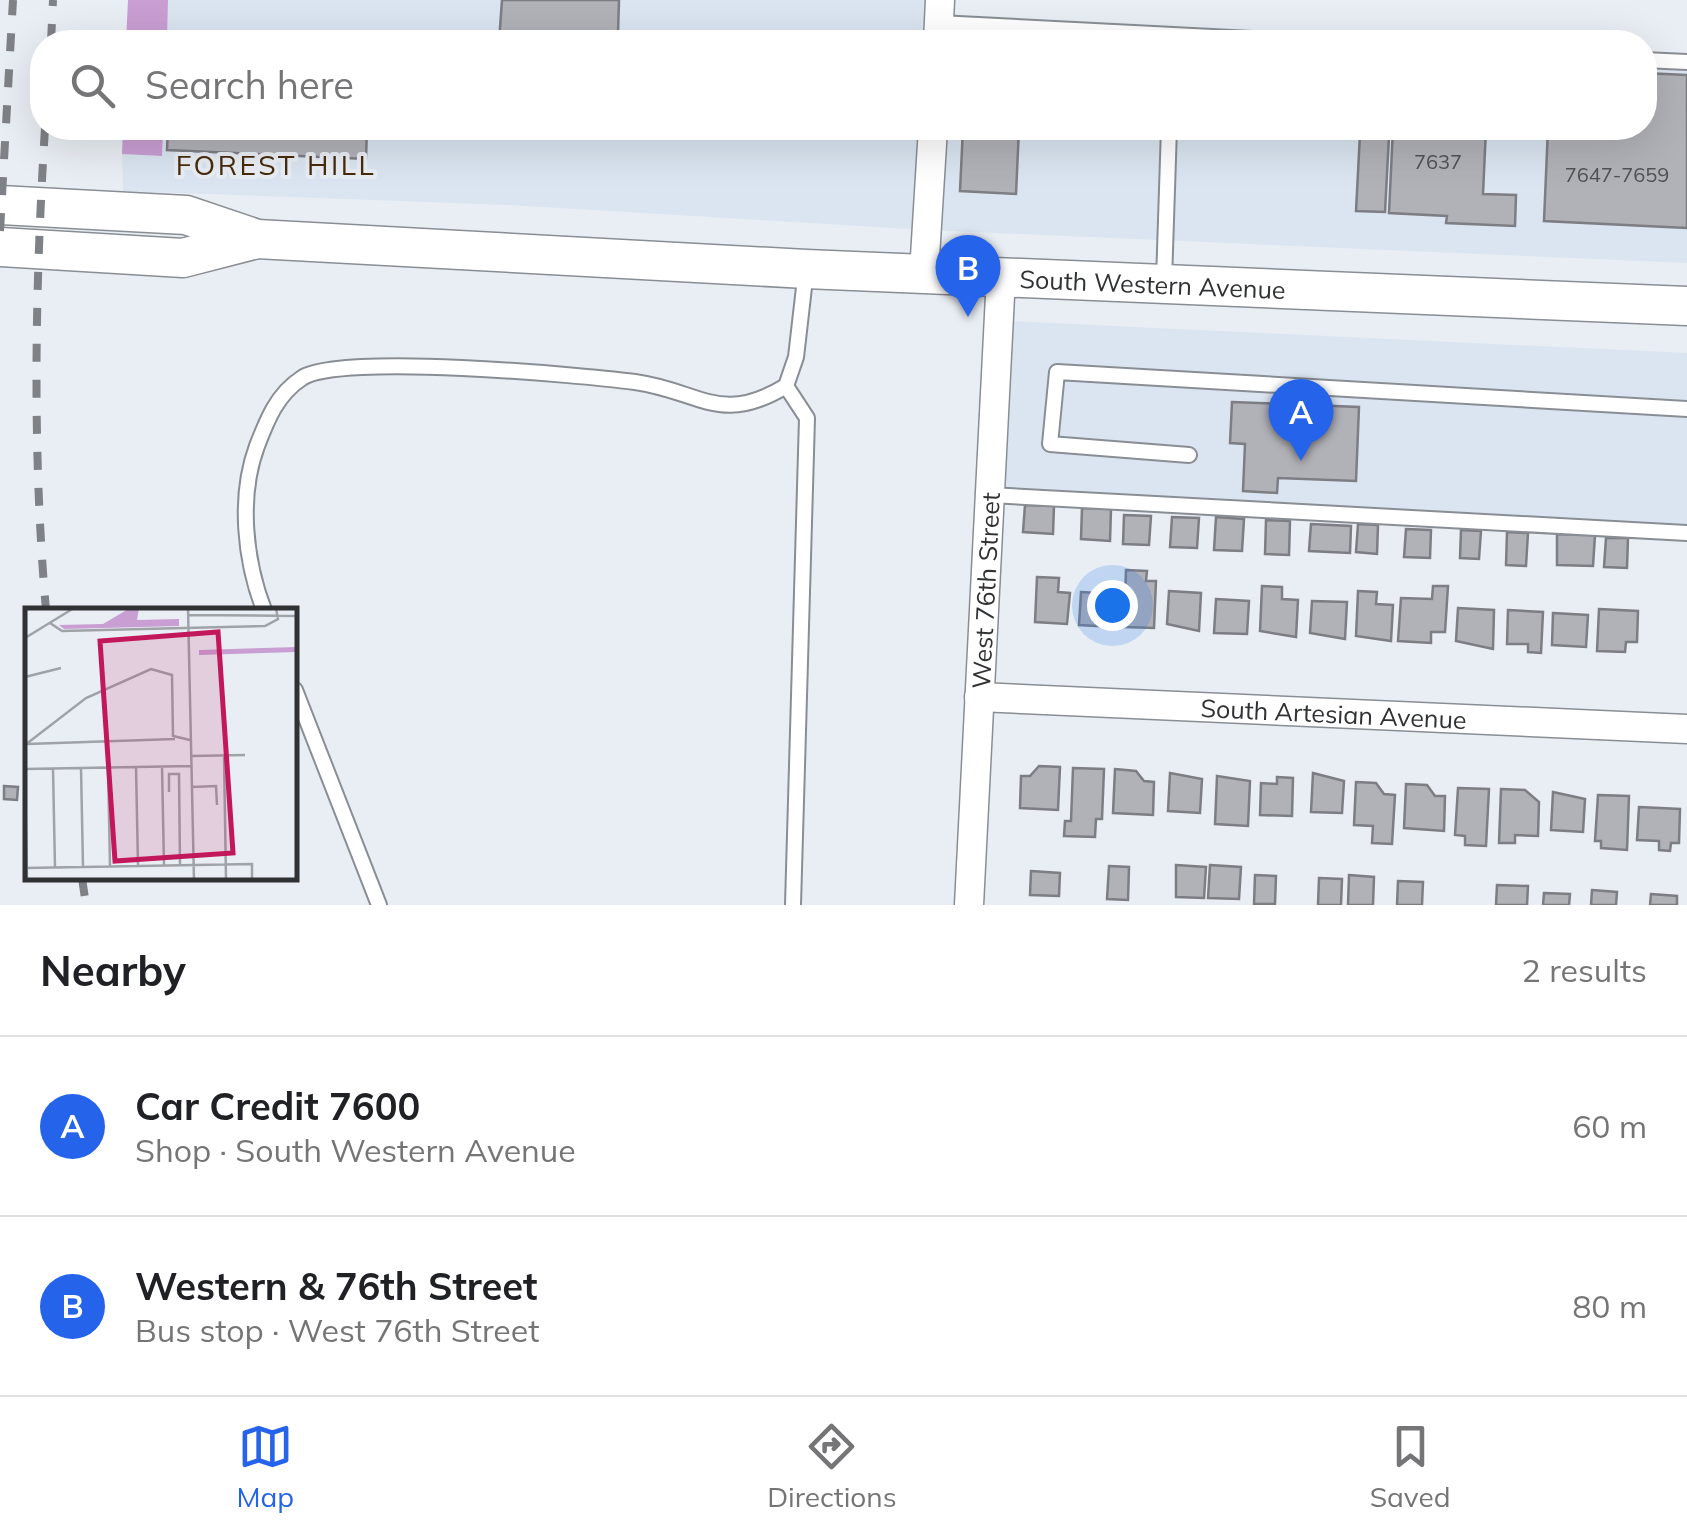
<!DOCTYPE html>
<meta charset="utf-8">
<style>
:root{--surface:#fff;--page:#f2f2f2;--text:#202124;--muted:#757577;--line:#e0e0e0;--accent:#2563eb}
body{margin:0;font-family:Mulish,sans-serif;background:var(--page);color:var(--text)}
.you{position:absolute;left:1112px;top:605px;width:35px;height:35px;margin:-25px;border:8px solid #fff;border-radius:50%;background:#1a73e8;box-shadow:0 0 0 15px #1a73e833}
.badge{display:grid;place-items:center;width:65px;height:65px;border-radius:50%;background:var(--accent);color:#fff;font-size:32px;font-weight:700}
.pin{position:absolute;translate:-50% -82px;filter:drop-shadow(0 2px 5px #0008)}
.pin::after{content:'';position:absolute;top:52px;width:35px;height:30px;background:inherit;clip-path:polygon(0 0,100% 0,50% 100%)}
.list{margin:0;padding:0;list-style:none}
h2{display:flex;justify-content:space-between;align-items:center;height:130px;margin:0;padding:0 40px;font-size:42px}
h2 small{font-size:32px;font-weight:400;color:var(--muted)}
.list li{display:grid;grid-template-columns:65px 1fr auto;gap:30px;align-items:center;box-sizing:border-box;height:180px;padding:0 40px;border-top:2px solid var(--line)}
.list b{display:block;font-size:38px;white-space:nowrap}
.list p{margin:0;font-size:32px;white-space:nowrap;color:var(--muted)}
.list em{font-size:32px;font-style:normal;color:var(--muted)}
.icon{flex:none;width:55px;height:55px;fill:none;stroke:currentColor;stroke-width:2;stroke-linecap:round;stroke-linejoin:round}
.map{position:relative;flex:none;width:1687px;height:905px;overflow:hidden}
.search{position:absolute;background:var(--surface);box-shadow:0 10px 40px #0002;left:30px;right:30px;top:30px;height:110px;display:flex;align-items:center;gap:25px;box-sizing:border-box;padding:0 35px;border-radius:40px;color:var(--muted);font-size:38px}
.sheet{height:490px;background:var(--surface)}
nav{display:flex;justify-content:space-around;align-items:center;box-sizing:border-box;height:140px;border-top:2px solid var(--line);background:var(--surface);font-size:28px;color:var(--muted)}
nav a{display:grid;justify-items:center;gap:5px}
nav .on{color:var(--accent)}
.map>svg:first-child{display:block}
</style>
<div class="map">
<svg width="1687" height="905" viewBox="0 0 1687 905">
<rect width="100%" height="100%" fill="#e9eef4"/>
<!-- built -->
<path fill="#dae5f1" d="M168,0H940L939,22L1313,42H167Z
M1645,60L1687,62V263L927,230L509,205L123,191L122,154L162,156L163,128H1644Z
M989,320L1687,353V533L980,494Z"/>
<!-- forest -->
<path fill="#c99ed3" d="M128,0H168L167,42H126Z
M123,128H163L162,156L122,154Z"/>
<!-- building -->
<path fill="#b1b1b8" stroke="#7d7d84" stroke-width="2.5" d="M502,0H619L618,34H630L629,42H499Z
M1644,73L1687,75V228L1544,221L1548,128H1644Z
M168,128H367L366,159L167,150Z
M963,128H1019L1016,194L960,191Z
M1393,128H1486L1483,194L1516,195L1515,226L1446,223L1447,216L1389,213Z
M1360,134L1389,136L1385,212L1356,211Z
M1232,402L1359,407L1356,481L1278,478L1277,493L1243,491L1245,444L1230,443Z
M1025,505L1054,506L1053,534L1023,532Z
M1082,508L1111,509L1110,541L1081,539Z
M1124,515L1151,516L1149,545L1123,544Z
M1172,517L1199,518L1197,548L1170,547Z
M1216,517L1244,519L1242,551L1214,550Z
M1266,520L1290,521L1289,555L1265,554Z
M1311,524L1351,526L1350,553L1309,551Z
M1358,524L1378,525L1377,554L1356,552Z
M1406,529L1431,530L1430,558L1404,557Z
M1461,530L1481,531L1479,559L1460,558Z
M1507,532L1528,533L1526,566L1506,565Z
M1557,534L1595,535L1593,566L1557,565Z
M1606,538H1628L1627,568L1604,567Z
M1126,570L1147,571L1146,581H1156L1154,628L1124,627Z
M1037,577L1059,578L1058,592L1070,593L1067,624L1035,622Z
M1262,586L1282,587V599L1298,600L1296,637L1260,631Z
M1433,586H1448L1445,632H1431V643L1398,641L1401,598L1432,599Z
M1169,591L1201,593L1199,631L1167,624Z
M1358,591L1377,592L1376,604L1393,605L1391,641L1356,636Z
M1081,592L1114,594L1113,627L1079,625Z
M1216,599L1249,601L1247,634L1214,633Z
M1312,601L1347,602L1345,639L1310,633Z
M1458,608L1494,610L1493,649L1456,641Z
M1599,609L1638,611L1637,642H1626L1625,652L1597,651Z
M1508,610L1543,612L1541,653L1528,652V644H1507Z
M1553,613L1588,615L1586,647L1552,645Z
M1039,766L1060,767L1058,810L1020,808L1021,776H1030Z
M1073,768L1104,769L1102,819H1096L1095,837L1064,836L1065,821H1071Z
M1115,769L1136,771L1144,781L1154,782L1153,815L1113,813Z
M1170,773L1202,779L1200,813L1168,811Z
M1313,773L1344,781L1342,813L1311,812Z
M1217,776L1250,781L1248,826L1215,824Z
M1277,777L1293,778L1292,816L1260,815L1261,783L1277,784Z
M1356,782L1376,783L1384,794L1395,795L1392,844L1372,843L1373,826L1354,825Z
M1406,784L1427,785L1435,796H1445L1444,831L1404,828Z
M4,786L18,787L17,800L4,799Z
M1458,788L1489,789L1486,846L1465,845V836L1455,835Z
M1501,789L1525,790L1539,802L1538,836L1515,835V843H1499Z
M1553,792L1585,799L1583,832L1551,830Z
M1598,795L1629,796L1627,850L1601,848V841H1595Z
M1639,807L1680,809L1679,843H1671L1670,851L1659,850V841L1637,840Z
M1176,865L1206,867L1204,898L1176,897Z
M1210,865L1241,867L1239,899L1208,898Z
M1109,866L1129,867L1128,900L1107,899Z
M1031,871L1060,873L1059,896L1030,895Z
M1255,875L1276,876L1275,904H1254Z
M1349,875L1374,877L1373,905H1348Z
M1319,878L1342,879L1341,905H1318Z
M1398,881L1423,882L1422,905H1397Z
M1497,885L1528,886L1527,905H1496Z
M1592,890L1617,892L1616,905H1591Z
M1544,893L1570,894L1569,905H1543Z
M1651,894L1677,896V905H1650Z"/>
<g fill="none" stroke-linecap="round" stroke-linejoin="round">
<defs>
<path id="service" d="M939,23L1313,42
M1644,60L1687,62
M1164,281L1169,128
M786,386L807,418L793,905
M1189,455L1050,444L1057,372L1687,409
M990,495L1687,533
M264,610C245,561 238,497 257,446C267,420 277,394 302,378C339,353 581,375 635,382C700,391 720,426 786,386L796,357L806,270
M295,690L379,905"/>
<g id="minor">
<path d="M938,42L940,0"/>
<path d="M924,273L933,128"/>
<path id="s1" d="M979,697L1687,729"/>
<path id="s2" d="M969,905L1001,276"/>
</g>
<g id="secondary">
<path id="s3" d="M0,205L186,215L257,239L806,269L1687,306"/>
<path d="M0,247L183,258L257,239"/>
</g>
</defs>
<!-- service casing -->
<use href="#service" stroke="#898e94" stroke-width="18"/>
<!-- minor casing -->
<use href="#minor" stroke="#898e94" stroke-width="31"/>
<!-- secondary casing -->
<use href="#secondary" stroke="#898e94" stroke-width="41"/>
<!-- service -->
<use href="#service" stroke="#fff" stroke-width="14"/>
<!-- minor -->
<use href="#minor" stroke="#fff" stroke-width="28"/>
<!-- secondary -->
<use href="#secondary" stroke="#fff" stroke-width="38"/>
<!-- rail -->
<path stroke="#7e8185" stroke-width="8" stroke-dasharray="18 18" stroke-linecap="butt" d="M51,42L53,0
M45,128C35,288 32,450 46,610
M0,231L13,0
M82,878L86,905"/>
</g>
<g text-anchor="middle" dominant-baseline="central" stroke-width="8" stroke-linejoin="round" paint-order="stroke">
<!-- number labels -->
<g font-size="20" fill="#505154">
<text x="1438" y="161">7637</text>
<text x="1617" y="174">7647-7659</text>
</g>
<!-- street labels -->
<g font-size="25" fill="#2f3133" stroke="#e9eef4">
<text stroke="none"><textPath href="#s3" startOffset="1158">South Western Avenue</textPath></text>
<text stroke="none"><textPath href="#s2" startOffset="315">West 76th Street</textPath></text>
<text stroke="none"><textPath href="#s1" startOffset="355">South Artesian Avenue</textPath></text>
</g>
<!-- neighbourhood labels -->
<g font-size="28" letter-spacing="2.5" fill="#472b0d" stroke="#e9eef4">
<text x="276" y="164">FOREST HILL</text>
</g>
</g>
<!-- overview -->
<g transform="translate(25 608)">
<rect width="272" height="272" fill="#e9eef4"/>
<path d="M105,0H114L112,12L154,11V18L39,21L34,17L78,16ZM272,39V44L174,47V42Z" fill="#c99ed3"/>
<path fill="none" stroke="#9fa2a7" stroke-width="2.5" d="M163,0L169,272M163,7L273,8M25,15L37,23L240,18L253,11L251,0M0,30L49,0M0,69L36,60M2,136L150,131M0,137L61,90L126,61L147,67L148,128L165,132M199,147L201,272M167,148L220,147M137,158L139,257M83,159L85,258M111,159L113,258M56,160L58,259M0,161L166,158M0,161L2,272M28,161L30,260M167,179L191,178L192,197M144,184V166H154L155,257M0,260L227,256V272"/>
<path fill="#c2185b" fill-opacity="0.15" stroke="#c2185b" stroke-width="5" d="M193,24L208,245L90,253L75,33Z"/>
<rect width="272" height="272" fill="none" stroke="#2f3133" stroke-width="5"/>
</g>
</svg>
<div class="you"></div>
<div class="pin badge" style="left:1301px;top:461px">A</div>
<div class="pin badge" style="left:968px;top:317px">B</div>
<div class="search"><svg class="icon" aria-label="search" viewBox="0 0 24 24"><circle cx="10" cy="10" r="6"/><path d="M15 15l6 6"/></svg>Search here</div>
</div>
<section class="sheet">
<h2>Nearby<small>2 results</small></h2>
<ul class="list">
<li><span class="badge">A</span><div><b>Car Credit 7600</b><p>Shop · South Western Avenue</p></div><em>60 m</em></li>
<li><span class="badge">B</span><div><b>Western &amp; 76th Street</b><p>Bus stop · West 76th Street</p></div><em>80 m</em></li>
</ul>
</section>
<nav>
<a class="on"><svg class="icon" aria-label="map" viewBox="0 0 24 24"><path d="M3 6l6-2 6 2 6-2v14l-6 2-6-2-6 2zM9 4v14M15 6v14"/></svg>Map</a>
<a><svg class="icon" aria-label="directions" viewBox="0 0 24 24"><path d="M12 3l9 9-9 9-9-9zM9 14v-3h6M13 9l2 2-2 2"/></svg>Directions</a>
<a><svg class="icon" aria-label="saved" viewBox="0 0 24 24"><path d="M7 4h10v16l-5-4-5 4z"/></svg>Saved</a>
</nav>
